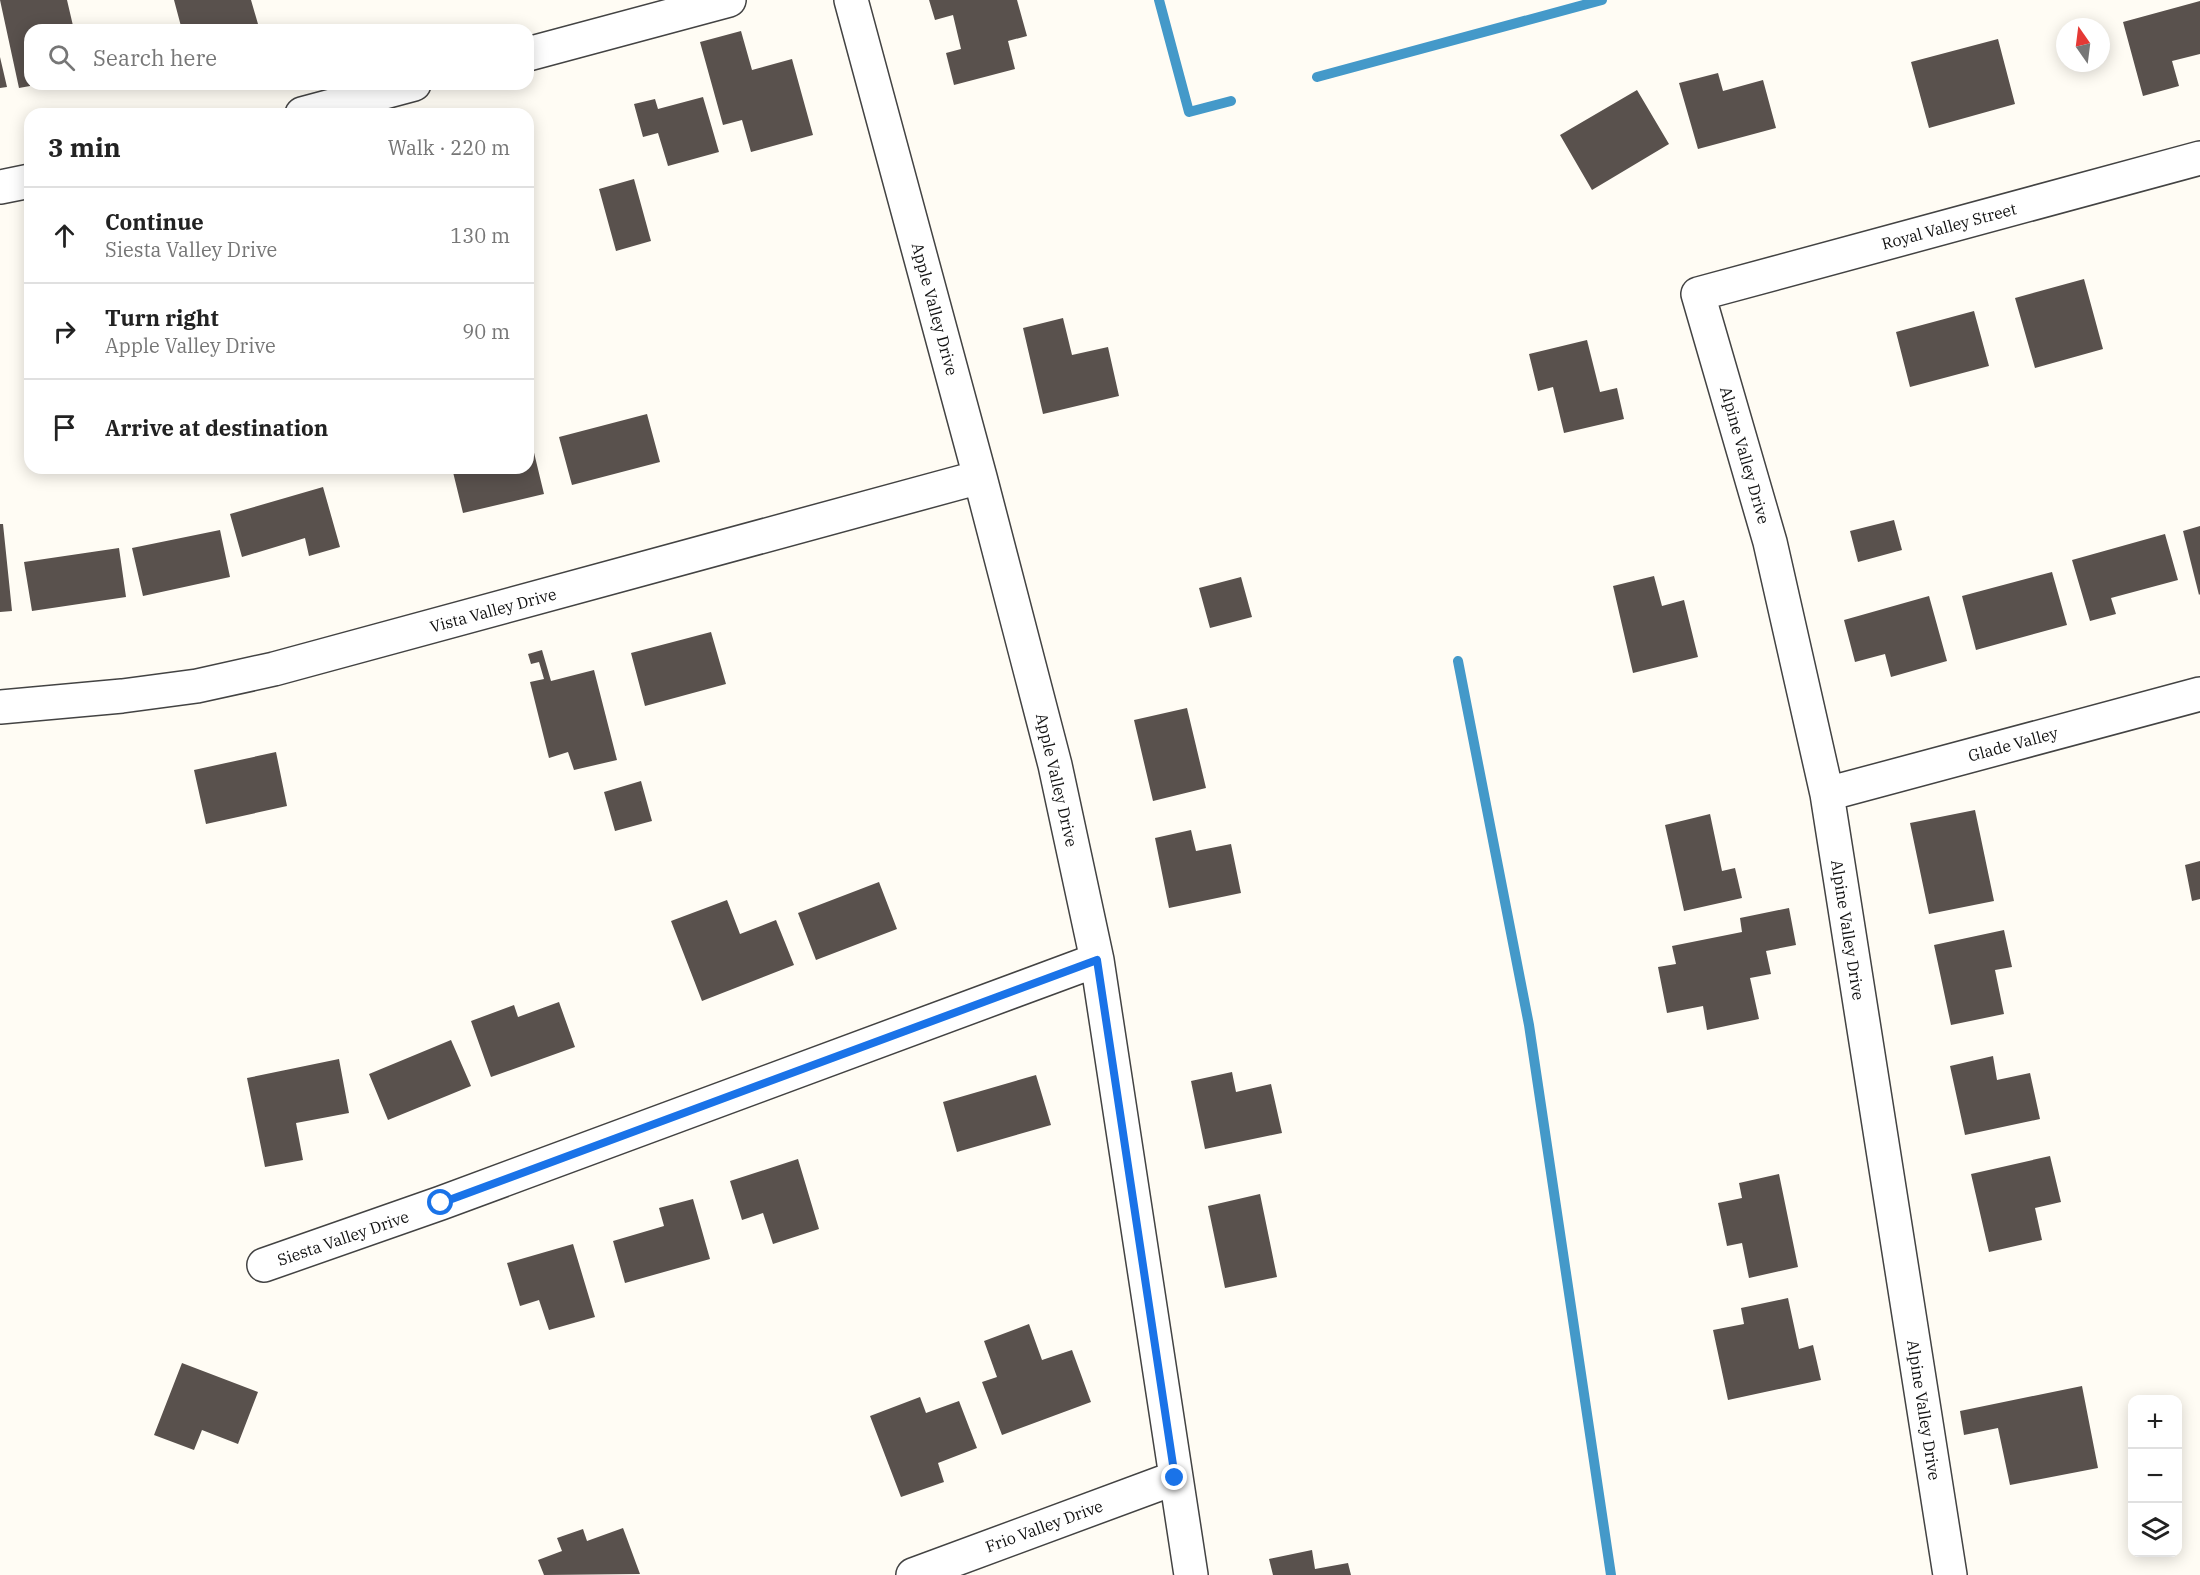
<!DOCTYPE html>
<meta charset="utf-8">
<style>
:root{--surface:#fff;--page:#f6f6f6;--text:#222;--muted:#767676;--line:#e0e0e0}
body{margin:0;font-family:"IBM Plex Serif",serif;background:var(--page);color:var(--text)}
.controls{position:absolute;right:18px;bottom:18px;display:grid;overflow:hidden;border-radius:12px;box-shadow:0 3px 15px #0003}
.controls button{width:54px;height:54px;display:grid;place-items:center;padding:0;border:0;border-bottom:2px solid var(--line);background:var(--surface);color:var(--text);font:30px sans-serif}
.compass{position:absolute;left:2056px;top:18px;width:54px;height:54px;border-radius:50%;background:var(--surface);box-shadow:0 3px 15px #0003;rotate:346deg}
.stop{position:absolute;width:18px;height:18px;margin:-14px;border:4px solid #1a73e8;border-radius:50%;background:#fff}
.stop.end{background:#1a73e8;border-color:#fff;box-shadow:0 2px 6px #0008}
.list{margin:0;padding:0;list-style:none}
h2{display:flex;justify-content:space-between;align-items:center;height:78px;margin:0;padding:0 24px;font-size:26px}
h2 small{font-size:20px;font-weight:400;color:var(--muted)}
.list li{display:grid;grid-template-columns:39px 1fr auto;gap:18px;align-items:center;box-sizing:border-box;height:96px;padding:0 24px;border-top:2px solid var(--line)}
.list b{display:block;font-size:22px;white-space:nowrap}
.list p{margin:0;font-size:20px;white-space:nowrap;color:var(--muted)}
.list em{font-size:20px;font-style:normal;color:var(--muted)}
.icon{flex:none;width:33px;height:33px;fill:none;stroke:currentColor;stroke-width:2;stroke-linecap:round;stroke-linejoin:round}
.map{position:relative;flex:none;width:2200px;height:1575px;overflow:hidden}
.search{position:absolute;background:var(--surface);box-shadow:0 3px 15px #0003;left:24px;top:24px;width:510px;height:66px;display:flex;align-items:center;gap:15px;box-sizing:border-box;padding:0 21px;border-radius:18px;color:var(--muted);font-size:22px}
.panel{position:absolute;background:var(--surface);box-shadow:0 3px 15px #0003;left:24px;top:108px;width:510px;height:366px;border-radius:18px}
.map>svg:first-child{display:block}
</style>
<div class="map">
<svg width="2200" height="1575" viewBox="0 0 2200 1575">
<rect width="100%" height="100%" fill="#fffcf4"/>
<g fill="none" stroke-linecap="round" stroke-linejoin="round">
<!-- stream -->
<path stroke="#4499c9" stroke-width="10" d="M1159,0L1189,112L1231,101
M1317,77L1602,0
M1458,661L1529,1025L1611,1575"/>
</g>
<!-- building -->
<path fill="#59514d" d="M0,0H67L74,30H30V86L19,88Z
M174,0H251L258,24L233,30H182Z
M929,0H1017L1027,36L1008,41L1015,69L954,85L946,53L961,49L953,15L935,20Z
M2200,1V54L2172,61L2179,86L2143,96L2123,22Z
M741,31L752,70L792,59L813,135L751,152L742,120L723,125L700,42Z
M1998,39L2015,104L1929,128L1911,62Z
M0,57L7,87L0,88Z
M1718,73L1723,91L1763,80L1776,128L1698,149L1679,83Z
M1637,90L1669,144L1592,190L1560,135Z
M703,97L719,152L668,166L658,133L643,137L634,104L655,99L658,109Z
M634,179L651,241L616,251L599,189Z
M2084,279L2103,349L2035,368L2015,298Z
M1974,311L1989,366L1910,387L1896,332Z
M1063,318L1072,355L1108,347L1119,396L1043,414L1023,328Z
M1587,340L1600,392L1617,388L1624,419L1564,433L1553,387L1538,391L1529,354Z
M647,414L660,462L572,485L559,437Z
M528,436H530L544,494L463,513L452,468H528Z
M323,487L340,547L309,556L305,538L242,557L230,514Z
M1894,520L1902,550L1858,562L1850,531Z
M0,524H3L12,611L0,612Z
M2200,526V594L2199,595L2183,531Z
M220,530L230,577L143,596L132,548Z
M2165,534L2178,580L2111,598L2116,614L2090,621L2072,560Z
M119,548L126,597L32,611L24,562Z
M2052,572L2067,625L1976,650L1962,596Z
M1654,576L1662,606L1684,600L1698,657L1633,673L1613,586Z
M1241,577L1252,617L1210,628L1199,588Z
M1929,596L1947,661L1891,677L1885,654L1855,662L1844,620Z
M711,632L726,684L645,706L631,653Z
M542,650L551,681L594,670L617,760L574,770L568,752L549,758L530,682L544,679L539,662L531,664L528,654Z
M1187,708L1206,788L1153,801L1134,720Z
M276,752L287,806L206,824L194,770Z
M641,781L652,821L615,831L604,792Z
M1975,810L1994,901L1929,914L1910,823Z
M1710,814L1722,871L1735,868L1742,898L1684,911L1665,825Z
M1191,830L1196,851L1231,844L1241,893L1169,908L1155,838Z
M2200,861V899L2192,901L2185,865Z
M879,882L897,929L816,960L798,913Z
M727,900L740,934L776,920L794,965L702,1001L671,921Z
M1789,908L1796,945L1766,951L1771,974L1750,978L1759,1019L1707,1030L1703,1006L1667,1013L1658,967L1676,964L1672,946L1742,932L1740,918Z
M2004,930L2012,967L1995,970L2004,1014L1951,1025L1934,945Z
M559,1002L575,1047L491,1077L471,1021L514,1005L518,1017Z
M451,1040L471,1086L388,1120L369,1074Z
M1993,1056L1997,1080L2030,1073L2040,1119L1965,1135L1950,1066Z
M339,1059L349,1113L296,1123L303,1160L265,1167L247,1078Z
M1232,1072L1236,1092L1271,1084L1282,1133L1205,1149L1191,1081Z
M1036,1075L1051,1125L957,1152L943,1102Z
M2050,1156L2061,1202L2035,1208L2042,1240L1989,1252L1971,1174Z
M798,1159L819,1229L773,1244L763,1213L742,1220L730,1181Z
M1779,1174L1798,1267L1749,1278L1742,1243L1727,1246L1718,1203L1742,1198L1739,1183Z
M1260,1194L1277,1277L1225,1288L1208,1206Z
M693,1199L710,1259L625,1283L613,1241L664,1226L659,1208Z
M573,1244L595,1317L549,1330L539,1300L520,1306L507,1263Z
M1788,1298L1799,1349L1813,1345L1821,1380L1728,1400L1713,1330L1744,1324L1741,1308Z
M1029,1324L1042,1360L1072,1350L1091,1402L1002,1435L982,1382L997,1377L984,1341Z
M182,1363L258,1392L238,1444L202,1430L194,1450L154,1435Z
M2082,1386L2098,1468L2010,1485L1998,1428L1964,1435L1960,1411Z
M920,1397L926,1413L959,1401L977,1448L938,1463L944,1482L901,1497L870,1416Z
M623,1528L640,1574L544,1575L538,1560L562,1551L557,1538L583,1529L587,1541Z
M1312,1550L1315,1569L1348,1563L1351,1575H1273L1269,1559Z"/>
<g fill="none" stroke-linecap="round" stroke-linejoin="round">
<defs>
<path id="minor" d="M851,0L980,477L1055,765L1097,960L1191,1575
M528,54L729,0
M302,114L414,84
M0,187L30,181
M0,707L122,696L197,686L274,669L980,477
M1827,794L2200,694
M264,1265L441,1203L1097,960
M913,1575L1175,1478
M1950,1575L1827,794L1770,542L1698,294L2200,158"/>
</defs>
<!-- minor casing -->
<use href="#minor" stroke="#434343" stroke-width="36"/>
<!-- minor -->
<use href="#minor" stroke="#fff" stroke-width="33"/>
</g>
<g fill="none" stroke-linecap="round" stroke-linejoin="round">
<!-- route -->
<path stroke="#1a73e8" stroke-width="8" d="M441,1203L1097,960L1175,1478"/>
</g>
<g text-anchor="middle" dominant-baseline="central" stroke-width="6" stroke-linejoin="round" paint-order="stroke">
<!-- street labels -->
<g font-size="16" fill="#101010" stroke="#fff">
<text transform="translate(1949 226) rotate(-15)">Royal Valley Street</text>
<text transform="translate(935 309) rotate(75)">Apple Valley Drive</text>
<text transform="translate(1745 455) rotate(74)">Alpine Valley Drive</text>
<text transform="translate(493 610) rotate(-15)">Vista Valley Drive</text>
<text transform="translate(2013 744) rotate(-15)">Glade Valley</text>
<text transform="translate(1057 780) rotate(77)">Apple Valley Drive</text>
<text transform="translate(1848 930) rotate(81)">Alpine Valley Drive</text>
<text transform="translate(343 1238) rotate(-19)">Siesta Valley Drive</text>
<text transform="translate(1924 1410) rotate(81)">Alpine Valley Drive</text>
<text transform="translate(1044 1526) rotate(-20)">Frio Valley Drive</text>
</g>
</g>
</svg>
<div class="controls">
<button>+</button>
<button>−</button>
<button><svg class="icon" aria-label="layers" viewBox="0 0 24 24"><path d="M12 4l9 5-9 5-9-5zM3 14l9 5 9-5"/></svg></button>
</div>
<svg class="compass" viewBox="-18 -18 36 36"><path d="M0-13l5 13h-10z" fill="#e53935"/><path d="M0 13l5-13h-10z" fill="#767676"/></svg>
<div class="stop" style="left:441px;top:1203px"></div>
<div class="stop end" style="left:1175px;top:1478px"></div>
<div class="search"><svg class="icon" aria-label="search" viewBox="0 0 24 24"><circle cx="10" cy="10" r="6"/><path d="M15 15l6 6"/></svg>Search here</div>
<section class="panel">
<h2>3 min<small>Walk · 220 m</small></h2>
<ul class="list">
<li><svg class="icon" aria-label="ahead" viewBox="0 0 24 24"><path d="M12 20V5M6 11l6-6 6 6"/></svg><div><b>Continue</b><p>Siesta Valley Drive</p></div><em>130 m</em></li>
<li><svg class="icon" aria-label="right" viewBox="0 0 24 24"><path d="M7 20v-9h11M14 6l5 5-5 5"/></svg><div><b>Turn right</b><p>Apple Valley Drive</p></div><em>90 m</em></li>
<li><svg class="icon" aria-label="arrive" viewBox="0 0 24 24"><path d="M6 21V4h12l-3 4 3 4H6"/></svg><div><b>Arrive at destination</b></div></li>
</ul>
</section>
</div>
